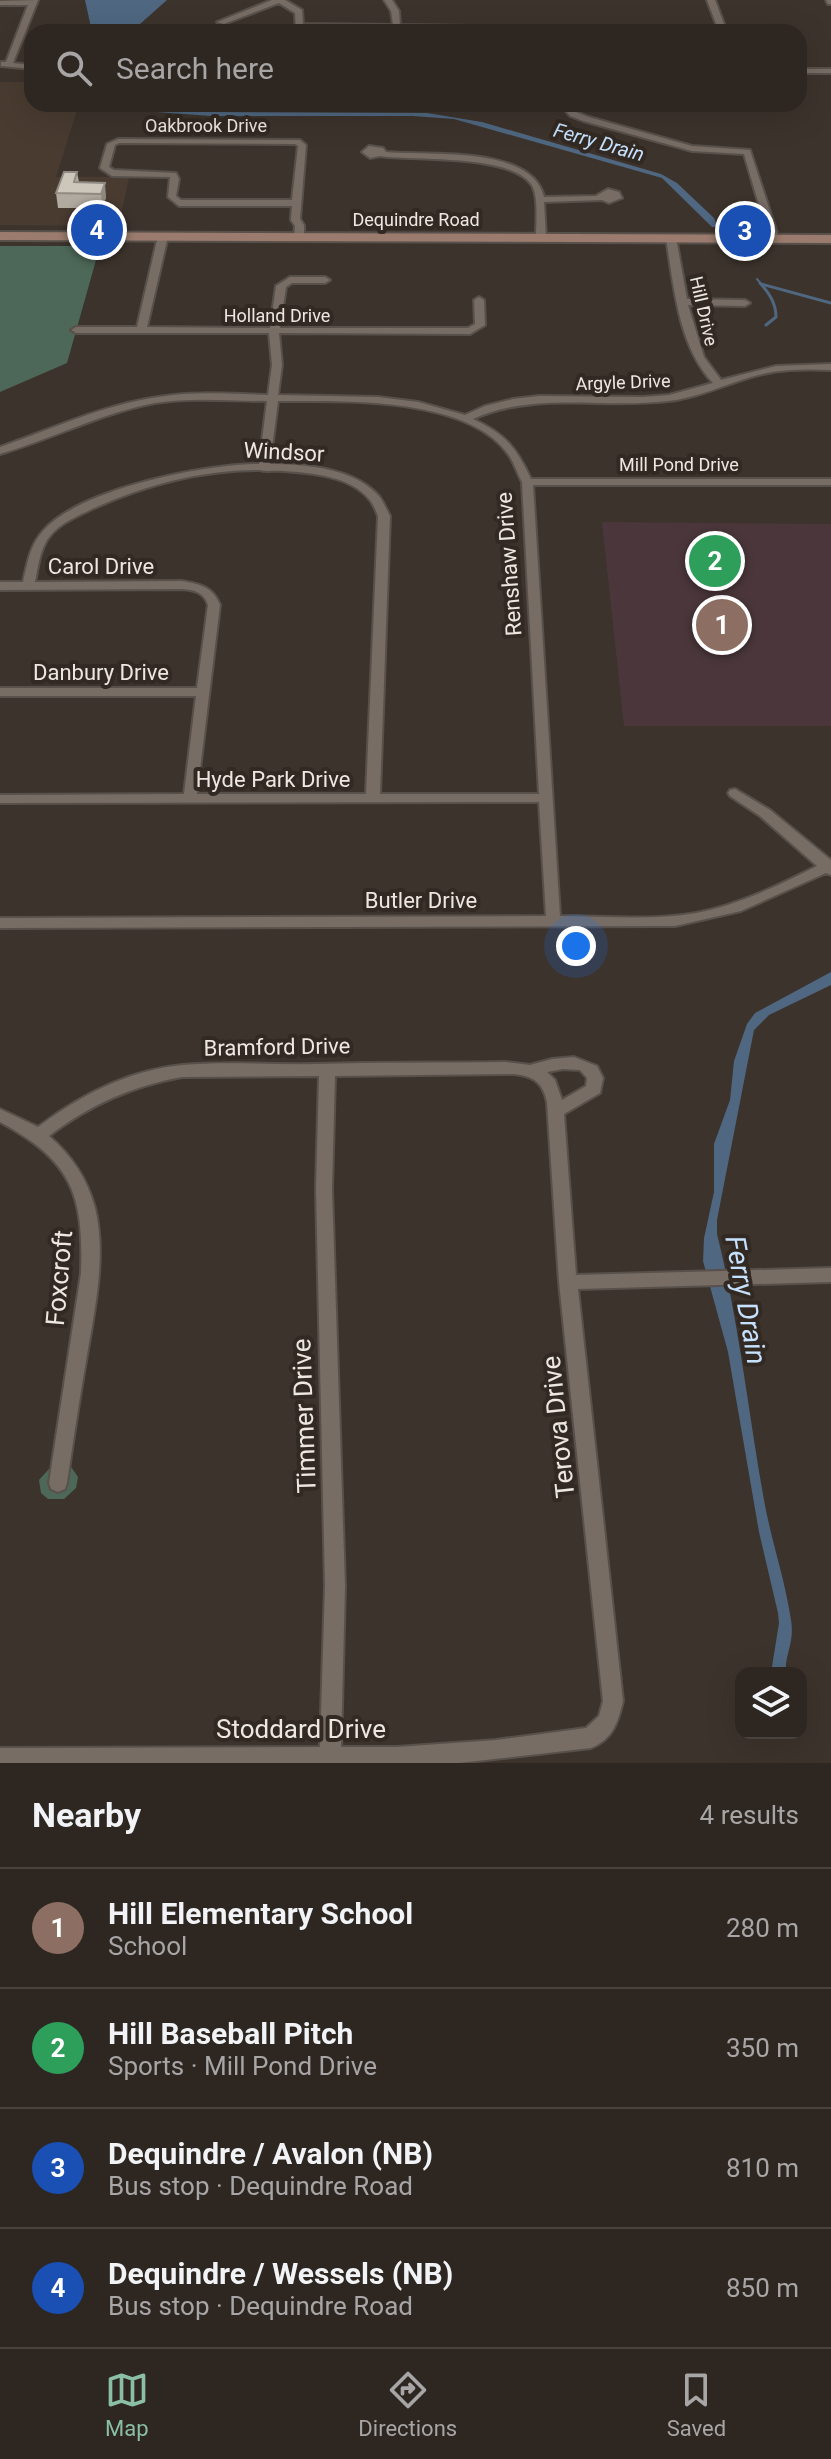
<!DOCTYPE html>
<meta charset="utf-8">
<style>
:root{--surface:#2d2621;--page:#352e2a;--text:#f1f3f6;--muted:#a7a5a5;--line:#48433f;--accent:#8abfa5}
body{margin:0;font-family:Roboto,sans-serif;background:var(--page);color:var(--text)}
.controls{position:absolute;right:24px;bottom:24px;display:grid;overflow:hidden;border-radius:16px;box-shadow:0 8px 32px #0002}
.controls button{width:72px;height:72px;display:grid;place-items:center;padding:0;border:0;border-bottom:2px solid var(--line);background:var(--surface);color:var(--text);font:40px sans-serif}
.you{position:absolute;left:576px;top:946px;width:28px;height:28px;margin:-20px;border:6px solid #fff;border-radius:50%;background:#1a73e8;box-shadow:0 0 0 12px #1a73e833}
.badge{display:grid;place-items:center;width:52px;height:52px;border-radius:50%;background:var(--accent);color:#fff;font-size:26px;font-weight:700}
.pin{position:absolute;translate:-50% -50%;border:4px solid #fff;box-shadow:0 2px 8px #0006}
.list{margin:0;padding:0;list-style:none}
h2{display:flex;justify-content:space-between;align-items:center;height:104px;margin:0;padding:0 32px;font-size:34px}
h2 small{font-size:26px;font-weight:400;color:var(--muted)}
.list li{display:grid;grid-template-columns:52px 1fr auto;gap:24px;align-items:center;box-sizing:border-box;height:120px;padding:0 32px;border-top:2px solid var(--line)}
.list b{display:block;font-size:30px;white-space:nowrap}
.list p{margin:0;font-size:26px;white-space:nowrap;color:var(--muted)}
.list em{font-size:26px;font-style:normal;color:var(--muted)}
.icon{flex:none;width:44px;height:44px;fill:none;stroke:currentColor;stroke-width:2;stroke-linecap:round;stroke-linejoin:round}
.map{position:relative;flex:none;width:831px;height:1763px;overflow:hidden}
.search{position:absolute;background:var(--surface);box-shadow:0 8px 32px #0002;left:24px;right:24px;top:24px;height:88px;display:flex;align-items:center;gap:20px;box-sizing:border-box;padding:0 28px;border-radius:24px;color:var(--muted);font-size:30px}
.sheet{height:584px;background:var(--surface)}
nav{display:flex;justify-content:space-around;align-items:center;box-sizing:border-box;height:112px;border-top:2px solid var(--line);background:var(--surface);font-size:22px;color:var(--muted)}
nav a{display:grid;justify-items:center;gap:4px}
nav .on{color:var(--accent)}
.map>svg:first-child{display:block}
</style>
<div class="map">
<svg width="831" height="1763" viewBox="0 0 831 1763">
<rect width="100%" height="100%" fill="#3c332c"/>
<!-- built -->
<path fill="#493b30" d="M0,82H32V104H79L56,177H129L119,226L0,225Z"/>
<!-- education -->
<path fill="#4b373b" d="M602,522L831,524V726H624Z"/>
<!-- green -->
<path fill="#4d6858" d="M0,246H100L67,363L0,392Z
M704,547H724L734,554L737,567C721,575 701,576 692,558L696,550Z
M65,1458L78,1477L76,1488L64,1499H48L41,1493L39,1480L57,1460Z"/>
<!-- water -->
<path fill="#4f6781" d="M85,0H167L131,32H92Z
M118,104L158,110L209,112L427,113L482,122L661,174L677,183L714,218L718,227H712L662,178L454,119L412,116H211L143,111Z
M831,972V985L769,1015L754,1030L717,1220V1234C739,1322 748,1411 764,1500C771,1540 785,1579 791,1620C795,1643 784,1656 786,1673H771L779,1623L778,1613L759,1532L728,1352L703,1261L704,1238L714,1192V1144L730,1100L734,1061L747,1024L755,1013Z"/>
<g fill="none" stroke-linecap="round" stroke-linejoin="round">
<!-- stream-far1 -->
<path stroke="#4f6781" stroke-width="2" d="M757,279L762,285"/>
<!-- stream -->
<path stroke="#4f6781" stroke-width="3" d="M760,283C769,293 776,303 776,317L766,325
M761,284L831,303"/>
<defs>
<path id="street" d="M38,0L13,63L32,65V69L1,66V62H6L28,5H0V1Z
M272,0H285L302,10L303,24L393,25L391,11L384,0H392L399,11L400,25L718,29L707,0H715L727,32L304,28V32H296L295,13L279,3L224,24L217,22Z
M826,0H831V4H828Z
M805,69H831V73H802L801,71Z
M560,104H568L576,112L589,117L692,146L750,150L779,239L774,242L769,239L744,154L692,151L583,121L570,116Z
M118,139L300,140L306,145L300,219L304,225V237L299,240L294,237L295,226L291,220L292,206H179L168,197L170,177L112,176L100,168L107,144ZM119,143L295,144L298,146L292,200H181L176,196L179,179L176,173L114,170L109,167L115,145Z
M369,146L383,148L386,152C428,156 532,145 544,197L596,196L608,189L619,192L622,198L609,203L602,200L544,202L546,238L541,241L536,238C536,223 539,195 531,184C509,154 415,161 380,156L370,158L362,152Z
M163,233L168,236L147,327L270,328L276,286L290,277H325L330,280L325,283H292L286,287L280,328H468L475,324L474,300L479,297L484,300L485,325L470,334L279,333L282,365L278,395L378,397L418,402L465,415L485,406L513,399L539,396L643,397L669,395L713,383C678,346 674,286 666,238L671,235L676,238L687,299L745,300L750,303L745,306L688,305L704,357L721,380L776,366L831,364V370C804,369 777,369 751,377C724,385 697,398 668,401C602,409 536,391 473,419C505,434 516,447 531,479H831V485H533L560,916C604,916 652,921 696,913C739,905 779,885 817,866L760,816L730,796L728,793L730,790L735,789L770,810L831,860V875L826,873L741,911L675,926L0,928V918L546,916L539,802L0,803V795L184,794L196,696H0V688H197L208,605C204,592 194,590 182,589L0,590V582H23C27,564 30,545 43,531C79,489 205,464 259,464L267,401C230,401 192,397 155,403C101,413 52,439 0,454V447C52,429 103,405 158,397C194,391 231,394 268,395L272,365L269,333H76L71,330L76,327H137L158,236ZM278,401C341,401 467,396 508,454C514,462 517,473 522,482L539,794H380L390,516C386,509 383,500 377,494C352,468 304,464 270,464ZM259,470C267,472 275,470 284,471C312,473 350,476 369,499C373,503 376,511 378,516L366,794H197L220,605C213,587 200,584 182,581L35,582C38,567 40,548 50,536C60,523 78,516 92,509C145,485 201,470 259,470Z
M574,1057L597,1066L603,1078L600,1093L564,1114L576,1275L831,1268V1282L578,1289L623,1701C618,1722 613,1739 591,1748L459,1763H0V1748L320,1747L325,1586L316,1189L319,1076L182,1077C132,1086 89,1105 49,1136C72,1156 87,1178 95,1208C107,1256 94,1313 86,1361C79,1401 73,1442 67,1483L65,1489L58,1492L51,1489L49,1483L81,1273C84,1194 72,1161 0,1122V1109L38,1127C79,1096 129,1070 182,1065C226,1061 272,1065 316,1064C378,1062 442,1063 505,1062L530,1065L552,1059ZM563,1069L580,1070L587,1078L586,1086L562,1100L555,1080L547,1072ZM514,1074C534,1076 543,1083 547,1102L559,1282L603,1701L599,1716L586,1728L496,1740L397,1747H341L345,1586L332,1189L335,1076Z"/>
<path id="secondary" d="M0,232L831,235V243L0,240Z"/>
</defs>
<!-- street casing -->
<use href="#street" stroke="#58504a" stroke-width="4"/>
<!-- secondary casing -->
<use href="#secondary" stroke="#58504a" stroke-width="4"/>
<!-- street -->
<use href="#street" fill="#776d65" fill-rule="evenodd"/>
<!-- secondary -->
<use href="#secondary" fill="#9a7b6e" fill-rule="evenodd"/>
</g>
<!-- wall -->
<path fill="#b0aaa0" d="M77,172L79,182L106,197L103,208H58L56,193Z"/>
<!-- shaded-wall -->
<path fill="#908b82" d="M105,183L106,197L103,208L101,194Z"/>
<!-- building -->
<path fill="#cdc6ba" stroke="#908b82" stroke-width="2" d="M64,172H77L74,182L105,183L101,194L56,193Z"/>
<g text-anchor="middle" dominant-baseline="central" stroke-width="8" stroke-linejoin="round" paint-order="stroke">
<!-- far-street labels -->
<g font-size="18" fill="#ede7e2" stroke="#322922">
<text x="206" y="125">Oakbrook Drive</text>
<text x="416" y="219">Dequindre Road</text>
<text transform="translate(704 311) rotate(77)">Hill Drive</text>
<text x="277" y="315">Holland Drive</text>
<text transform="translate(623 382) rotate(-2)">Argyle Drive</text>
<text x="679" y="464">Mill Pond Drive</text>
</g>
<!-- far-water labels -->
<g font-size="20" font-style="italic" fill="#c6e1fd" stroke="#322922">
<text transform="translate(599 142) rotate(16)">Ferry Drain</text>
</g>
<!-- street labels -->
<g font-size="22" fill="#ede7e2" stroke="#322922">
<text transform="translate(284 452) rotate(3)">Windsor</text>
<text transform="translate(509 564) rotate(-94)">Renshaw Drive</text>
<text x="101" y="566">Carol Drive</text>
<text x="101" y="672">Danbury Drive</text>
<text x="273" y="779">Hyde Park Drive</text>
<text x="421" y="900">Butler Drive</text>
<text transform="translate(277 1047) rotate(-1)">Bramford Drive</text>
</g>
<!-- near-street labels -->
<g font-size="26" fill="#ede7e2" stroke="#322922">
<text transform="translate(59 1278) rotate(-85)">Foxcroft</text>
<text transform="translate(304 1416) rotate(-92)">Timmer Drive</text>
<text transform="translate(558 1427) rotate(-96)">Terova Drive</text>
<text x="301" y="1729">Stoddard Drive</text>
</g>
<!-- near-water labels -->
<g font-size="28" font-style="italic" fill="#c6e1fd" stroke="#322922">
<text transform="translate(746 1300) rotate(80)">Ferry Drain</text>
</g>
</g>
</svg>
<div class="controls">
<button><svg class="icon" aria-label="layers" viewBox="0 0 24 24"><path d="M12 4l9 5-9 5-9-5zM3 14l9 5 9-5"/></svg></button>
</div>
<div class="you"></div>
<div class="pin badge" style="left:722px;top:625px;background:#8d6e63">1</div>
<div class="pin badge" style="left:715px;top:561px;background:#2e9e5b">2</div>
<div class="pin badge" style="left:745px;top:231px;background:#1a4fb4">3</div>
<div class="pin badge" style="left:97px;top:230px;background:#1a4fb4">4</div>
<div class="search"><svg class="icon" aria-label="search" viewBox="0 0 24 24"><circle cx="10" cy="10" r="6"/><path d="M15 15l6 6"/></svg>Search here</div>
</div>
<section class="sheet">
<h2>Nearby<small>4 results</small></h2>
<ul class="list">
<li><span class="badge" style="background:#8d6e63">1</span><div><b>Hill Elementary School</b><p>School</p></div><em>280 m</em></li>
<li><span class="badge" style="background:#2e9e5b">2</span><div><b>Hill Baseball Pitch</b><p>Sports · Mill Pond Drive</p></div><em>350 m</em></li>
<li><span class="badge" style="background:#1a4fb4">3</span><div><b>Dequindre / Avalon (NB)</b><p>Bus stop · Dequindre Road</p></div><em>810 m</em></li>
<li><span class="badge" style="background:#1a4fb4">4</span><div><b>Dequindre / Wessels (NB)</b><p>Bus stop · Dequindre Road</p></div><em>850 m</em></li>
</ul>
</section>
<nav>
<a class="on"><svg class="icon" aria-label="map" viewBox="0 0 24 24"><path d="M3 6l6-2 6 2 6-2v14l-6 2-6-2-6 2zM9 4v14M15 6v14"/></svg>Map</a>
<a><svg class="icon" aria-label="directions" viewBox="0 0 24 24"><path d="M12 3l9 9-9 9-9-9zM9 14v-3h6M13 9l2 2-2 2"/></svg>Directions</a>
<a><svg class="icon" aria-label="saved" viewBox="0 0 24 24"><path d="M7 4h10v16l-5-4-5 4z"/></svg>Saved</a>
</nav>
